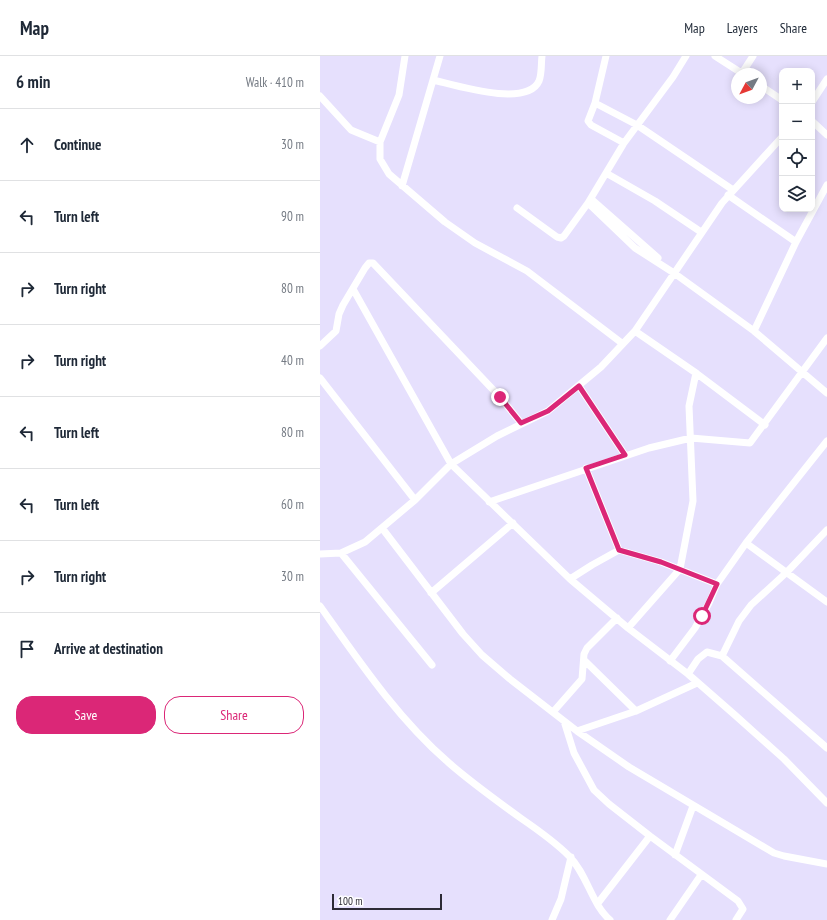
<!DOCTYPE html>
<meta charset="utf-8">
<style>
:root{--surface:#fff;--page:#f6f6f7;--text:#1f2937;--muted:#747a83;--line:#e0e1e3;--accent:#db2777}
body{margin:0;font-family:"PT Sans Narrow",sans-serif;background:var(--page);color:var(--text)}
.controls{position:absolute;right:12px;top:12px;display:grid;overflow:hidden;border-radius:8px;box-shadow:0 2px 10px #0003}
.controls button{width:36px;height:36px;display:grid;place-items:center;padding:0;border:0;border-bottom:1px solid var(--line);background:var(--surface);color:var(--text);font:20px sans-serif}
.compass{position:absolute;left:411px;top:12px;width:36px;height:36px;border-radius:50%;background:var(--surface);box-shadow:0 2px 10px #0003;rotate:229deg}
.scale{position:absolute;left:12px;bottom:10px;width:110px;box-sizing:border-box;padding-left:4px;border:2px solid #2d2b36;border-top:0;font-size:11px;line-height:14px;white-space:nowrap;color:#2d2b36;-webkit-text-stroke:3px #fff;paint-order:stroke}
.stop{position:absolute;width:12px;height:12px;margin:-9px;border:3px solid #db2777;border-radius:50%;background:#fff}
.stop.end{background:#db2777;border-color:#fff;box-shadow:0 1px 4px #0008}
.list{margin:0;padding:0;list-style:none}
h2{display:flex;justify-content:space-between;align-items:center;height:52px;margin:0;padding:0 16px;font-size:17px}
h2 small{font-size:13px;font-weight:400;color:var(--muted)}
.list li{display:grid;grid-template-columns:26px 1fr auto;gap:12px;align-items:center;box-sizing:border-box;height:72px;padding:0 16px;border-top:1px solid var(--line)}
.list b{display:block;font-size:15px;white-space:nowrap}
.list em{font-size:13px;font-style:normal;color:var(--muted)}
.actions{display:flex;gap:8px;padding:12px 16px}
.actions a{flex:1;padding:9px 0;border:1px solid var(--accent);border-radius:16px;text-align:center;font-size:14px;color:var(--accent)}
.actions .main{background:var(--accent);color:#fff}
.icon{flex:none;width:22px;height:22px;fill:none;stroke:currentColor;stroke-width:2;stroke-linecap:round;stroke-linejoin:round}
.map{position:relative;flex:none;width:507px;height:864px;overflow:hidden}
header{display:flex;align-items:center;gap:24px;box-sizing:border-box;height:56px;padding:0 20px;background:var(--surface);border-bottom:1px solid var(--line)}
header strong{font-size:19px}
nav{display:flex;gap:22px;margin-inline-start:auto;font-size:14px}
main{display:flex}
aside{flex:1;background:var(--surface)}
.map>svg:first-child{display:block}
</style>
<header>
<strong>Map</strong>
<nav><a>Map</a><a>Layers</a><a>Share</a></nav>
</header>
<main>
<aside>
<h2>6 min<small>Walk · 410 m</small></h2>
<ul class="list">
<li><svg class="icon" aria-label="ahead" viewBox="0 0 24 24"><path d="M12 20V5M6 11l6-6 6 6"/></svg><div><b>Continue</b></div><em>30 m</em></li>
<li><svg class="icon" aria-label="left" viewBox="0 0 24 24"><path d="M17 20v-9H6M10 6l-5 5 5 5"/></svg><div><b>Turn left</b></div><em>90 m</em></li>
<li><svg class="icon" aria-label="right" viewBox="0 0 24 24"><path d="M7 20v-9h11M14 6l5 5-5 5"/></svg><div><b>Turn right</b></div><em>80 m</em></li>
<li><svg class="icon" aria-label="right" viewBox="0 0 24 24"><path d="M7 20v-9h11M14 6l5 5-5 5"/></svg><div><b>Turn right</b></div><em>40 m</em></li>
<li><svg class="icon" aria-label="left" viewBox="0 0 24 24"><path d="M17 20v-9H6M10 6l-5 5 5 5"/></svg><div><b>Turn left</b></div><em>80 m</em></li>
<li><svg class="icon" aria-label="left" viewBox="0 0 24 24"><path d="M17 20v-9H6M10 6l-5 5 5 5"/></svg><div><b>Turn left</b></div><em>60 m</em></li>
<li><svg class="icon" aria-label="right" viewBox="0 0 24 24"><path d="M7 20v-9h11M14 6l5 5-5 5"/></svg><div><b>Turn right</b></div><em>30 m</em></li>
<li><svg class="icon" aria-label="arrive" viewBox="0 0 24 24"><path d="M6 21V4h12l-3 4 3 4H6"/></svg><div><b>Arrive at destination</b></div></li>
</ul>
<div class="actions"><a class="main">Save</a><a>Share</a></div>
</aside>
<div class="map">
<svg width="507" height="864" viewBox="0 0 507 864">
<rect width="100%" height="100%" fill="#e6e0fd"/>
<g fill="none" stroke-linecap="round" stroke-linejoin="round">
<!-- street -->
<path stroke="#fff" stroke-width="7" d="M85,0L79,39L60,86V103L69,118L125,166L155,187L207,215L303,288
M286,0L275,47L268,65L271,69L304,87
M395,0L423,18
M422,17L433,0
M113,24C135,29 207,52 219,25C222,18 221,7 222,0
M441,30L462,44
M0,40L31,74L60,86
M492,46L507,23
M275,47L317,69L413,134
M492,65L507,79
M286,117L335,145L381,176
M82,130L120,0
M408,139L476,186
M271,143L338,202
M268,147L315,192L354,217L434,275L507,337
M197,152L237,181L241,182L244,180L268,147L304,87L353,21L366,0
M33,233L131,408L250,523L308,572L368,618L416,660L464,703L507,747
M315,275L376,317L445,369
M434,275L476,186L507,129
M0,290L16,275L19,258L23,249L45,212L49,207H53L180,341L201,367
M0,322L95,444
M259,330L305,399
M266,412L299,494
M169,446L329,392L371,382L430,387L507,282
M62,472L143,578L162,599L190,623L257,675L309,711L454,797L464,800L507,808
M426,487L507,546
M21,497L112,609
M0,498L21,497L45,486L95,444L131,408L177,380L228,355L281,311L315,275L402,147L462,81
M250,523L272,509L299,494L341,506L397,528
M111,537L193,467
M0,550C39,605 78,663 129,707C152,727 177,745 202,763C218,774 235,786 249,800C267,818 272,849 290,864
M308,572L360,513L373,445L369,350L376,317
M402,600L419,565L431,549L467,516L507,474
M264,604L316,655
M350,605L375,572L389,547L397,528L426,487L507,385
M368,618L378,603L387,596L402,600L507,692
M233,656L262,623L264,598L267,592L297,562
M244,665L254,697L274,734L289,748L330,780L418,845L423,853L416,864
M257,675L316,655L377,627
M355,799L373,750
M278,847L330,780
M232,864L241,843L251,801
M350,864L381,819"/>
</g>
<g fill="none" stroke-linecap="round" stroke-linejoin="round">
<!-- route -->
<path stroke="#db2777" stroke-width="5" d="M180,341L201,367L228,355L259,330L305,399L266,412L299,494L341,506L397,528L382,560"/>
</g>
</svg>
<div class="controls">
<button>+</button>
<button>−</button>
<button><svg class="icon" aria-label="locate" viewBox="0 0 24 24"><circle cx="12" cy="12" r="6"/><path d="M12 2v4M12 18v4M2 12h4M18 12h4"/></svg></button>
<button><svg class="icon" aria-label="layers" viewBox="0 0 24 24"><path d="M12 4l9 5-9 5-9-5zM3 14l9 5 9-5"/></svg></button>
</div>
<svg class="compass" viewBox="-18 -18 36 36"><path d="M0-13l5 13h-10z" fill="#e53935"/><path d="M0 13l5-13h-10z" fill="#747a83"/></svg>
<div class="scale">100 m</div>
<div class="stop" style="left:382px;top:560px"></div>
<div class="stop end" style="left:180px;top:341px"></div>
</div>
</main>
